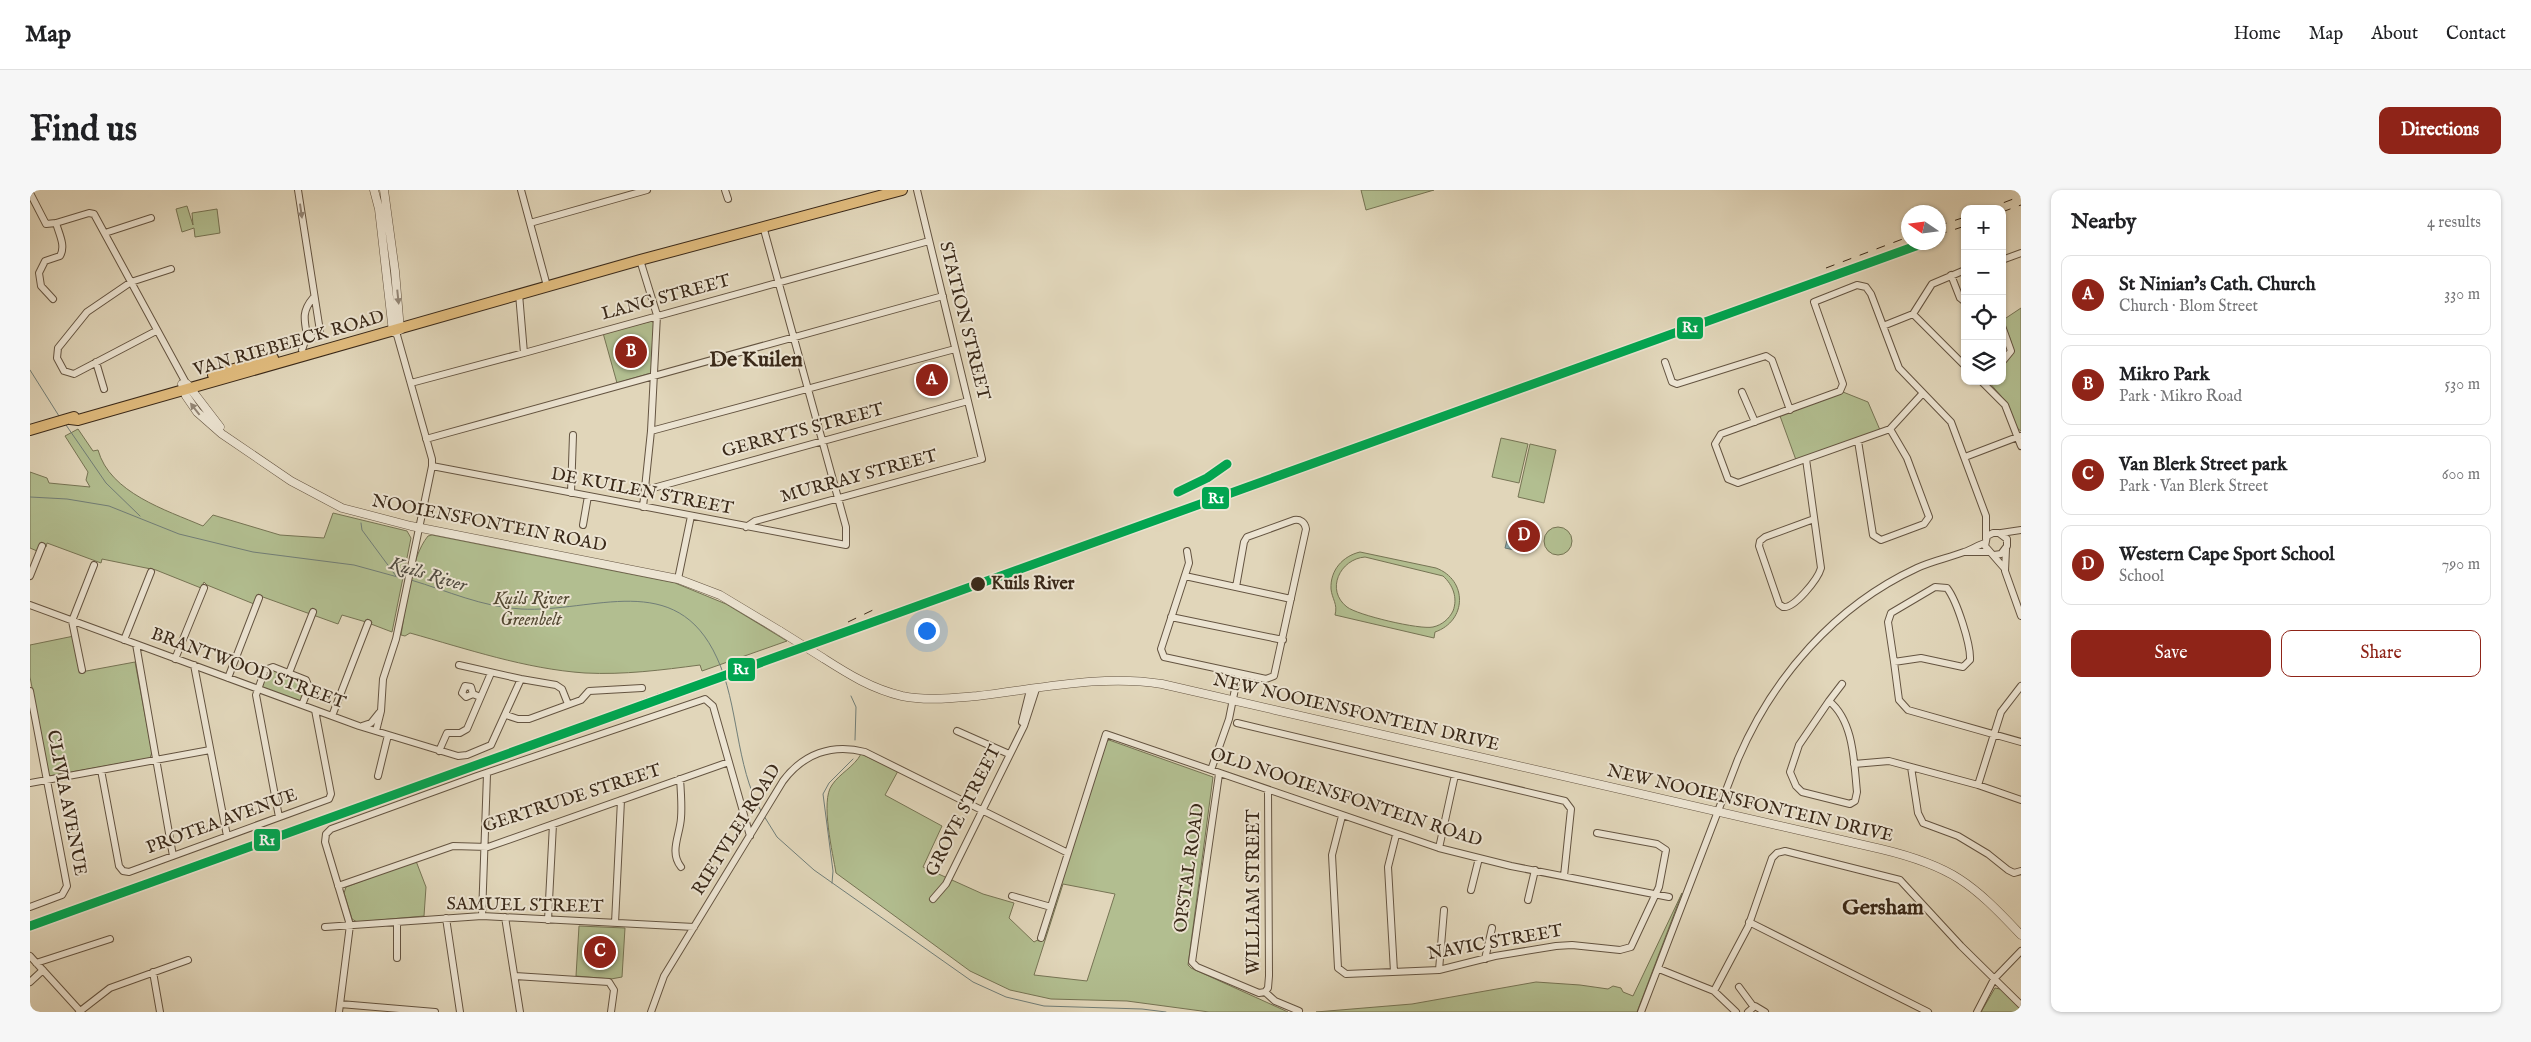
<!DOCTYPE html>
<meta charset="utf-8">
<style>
:root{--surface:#fff;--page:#f6f6f6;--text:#202124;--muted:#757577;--line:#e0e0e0;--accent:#8f2418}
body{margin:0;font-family:"IM FELL English",serif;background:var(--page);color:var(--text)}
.controls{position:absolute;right:15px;top:15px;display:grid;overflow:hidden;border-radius:10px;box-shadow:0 1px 4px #0004}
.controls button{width:45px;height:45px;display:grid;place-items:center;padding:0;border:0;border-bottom:1px solid var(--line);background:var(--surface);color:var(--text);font:25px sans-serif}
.compass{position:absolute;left:1871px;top:15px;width:45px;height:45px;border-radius:50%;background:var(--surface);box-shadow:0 1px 4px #0004;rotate:283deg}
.you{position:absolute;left:896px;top:440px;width:18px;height:18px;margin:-12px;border:4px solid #fff;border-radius:50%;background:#1a73e8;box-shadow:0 0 0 8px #1a73e833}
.badge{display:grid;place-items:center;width:32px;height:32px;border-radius:50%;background:var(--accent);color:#fff;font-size:16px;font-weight:700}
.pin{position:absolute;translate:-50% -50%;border:2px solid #fff;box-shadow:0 1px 5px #0006}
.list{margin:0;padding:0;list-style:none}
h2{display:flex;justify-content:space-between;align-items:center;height:65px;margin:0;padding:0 20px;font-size:21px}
h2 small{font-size:16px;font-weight:400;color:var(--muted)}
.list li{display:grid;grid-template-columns:32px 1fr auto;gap:15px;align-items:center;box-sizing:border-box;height:80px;margin:0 10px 10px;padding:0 10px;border:1px solid var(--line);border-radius:10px}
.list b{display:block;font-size:19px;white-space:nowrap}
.list p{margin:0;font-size:16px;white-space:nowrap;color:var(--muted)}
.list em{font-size:16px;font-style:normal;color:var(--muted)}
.actions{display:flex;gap:10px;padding:15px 20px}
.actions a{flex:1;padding:11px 0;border:1px solid var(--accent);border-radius:10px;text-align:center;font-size:18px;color:var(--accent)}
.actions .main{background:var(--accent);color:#fff}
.icon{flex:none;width:28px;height:28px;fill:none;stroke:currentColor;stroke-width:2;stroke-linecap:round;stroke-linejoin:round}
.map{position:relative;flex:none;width:1991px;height:822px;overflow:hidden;border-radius:10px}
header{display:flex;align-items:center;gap:30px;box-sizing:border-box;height:70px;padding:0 25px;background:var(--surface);border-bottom:1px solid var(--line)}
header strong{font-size:24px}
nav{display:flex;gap:28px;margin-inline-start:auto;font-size:18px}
.intro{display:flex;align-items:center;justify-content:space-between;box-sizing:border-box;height:120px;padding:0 30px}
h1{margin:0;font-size:35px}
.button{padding:12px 22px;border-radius:10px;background:var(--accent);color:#fff;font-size:18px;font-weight:700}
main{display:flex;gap:30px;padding:0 30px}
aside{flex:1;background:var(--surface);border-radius:10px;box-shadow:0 1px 4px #0004}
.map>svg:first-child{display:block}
</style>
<header>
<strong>Map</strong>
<nav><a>Home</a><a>Map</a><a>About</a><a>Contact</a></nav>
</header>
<div class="intro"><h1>Find us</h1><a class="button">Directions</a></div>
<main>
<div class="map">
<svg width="1991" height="822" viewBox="0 0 1991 822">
<rect width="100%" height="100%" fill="#e1d6ba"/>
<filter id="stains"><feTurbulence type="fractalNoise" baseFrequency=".004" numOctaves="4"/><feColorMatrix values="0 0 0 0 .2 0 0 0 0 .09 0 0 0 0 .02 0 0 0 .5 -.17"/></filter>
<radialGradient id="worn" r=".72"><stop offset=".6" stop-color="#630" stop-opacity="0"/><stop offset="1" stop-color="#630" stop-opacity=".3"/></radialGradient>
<!-- green -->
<path fill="#b2be90" stroke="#767454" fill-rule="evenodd" d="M1331,0H1404L1336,20Z
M157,16L163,35L162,23L187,19L190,43L165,47L164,38L152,42L146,19Z
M1991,118V241L1987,238L1978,214L1958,191H1972V175C1990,160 1979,149 1973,130Z
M622,131L624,134L621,183L587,193L573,143Z
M1813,202L1838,212L1850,240L1766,270L1750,226Z
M48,239L63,261L68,260C80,303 136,320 173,336L183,325L250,345L294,348L303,323L377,341L381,348L362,442L341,434L342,432L337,430L336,432L312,425L308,434L233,407H227L224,414L177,395L174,392L171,398L126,380L72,369L71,373L17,353L16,357L10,354L7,361L0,358V282L17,288L19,293L60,297L56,290L58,282L35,246Z
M1471,248L1498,254L1489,293L1462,287Z
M1500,254L1526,260L1514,313L1488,307Z
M1514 351a14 14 0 1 1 28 0a14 14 0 1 1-28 0Z
M402,345L645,393L696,414L757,451L672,481L670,475C632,480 594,485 555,483C496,479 437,459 380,443L375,446L371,445C376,417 380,368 398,346Z
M1330,362L1406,378C1438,390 1437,431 1405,442L1404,448L1305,425C1308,414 1302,409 1301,399C1300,380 1313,366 1330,362ZM1335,367L1413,386C1423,395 1428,408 1423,421C1419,429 1412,435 1403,437C1390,440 1327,425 1317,417C1295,400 1310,369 1335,367Z
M44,446L51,482L105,472L122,562L120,568L19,586L0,487V455Z
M241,479L273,491L276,496L271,511L232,498L236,482Z
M1079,550L1183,587L1158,775L1161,778L1258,822H1179L1097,811L1021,809L980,800L940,781L806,683C803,664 790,611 802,595C810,583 824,577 831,564L868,581L855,605L912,636L893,677L953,704L984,713L979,728L1004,752L1011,748L1077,551ZM1033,694L1085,704L1057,791L1004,785Z
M386,671L396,697L394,726L327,732L322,729L314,703L316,697Z
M1652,703L1607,822H1286L1382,814L1506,792L1550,795L1578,799L1583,796L1591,798L1593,802L1603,806Z
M549,736L595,738L592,787L581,789L546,786Z
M1965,798L1970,799L1991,818V822H1951Z"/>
<!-- water -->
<path fill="#96b7b8" stroke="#717e78" d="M1479,343L1497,347L1494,362L1475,358Z"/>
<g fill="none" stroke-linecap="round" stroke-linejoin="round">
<!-- stream -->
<path stroke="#717e78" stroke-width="1" d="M0,180L29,226
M36,235L76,293L110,326
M0,307L37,309L79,316L149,344L223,362L324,375L375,389
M331,333L332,340L366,386
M381,390C418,401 452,417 491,419C563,423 646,378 687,468C709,515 705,575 731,621
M821,506L826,517L825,550
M734,626L747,647L784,680L943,792L976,807L1014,816L1112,819L1136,822
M802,693L803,681L793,604L799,593L823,569"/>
<defs>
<path id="minor" d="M268,0L290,141L289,146L283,148L277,145C274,129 272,121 283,108
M491,0L517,96
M695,0L698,9
M0,3L16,34L26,33L59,23L64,24L156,193
M500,33L617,0
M75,43L121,28
M610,70L627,125L621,241L613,317
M1972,70L1991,63
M1921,85L1930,108L1935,112
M489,104L494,163
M23,109L11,96L9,83L15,71L30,66C36,56 29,44 26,33
M1883,124L1935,176
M1853,136L1883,124L1902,94L1935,80
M1972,136L1981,161L1972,172
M126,141L44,184L34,181L27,168L28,158L57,122L101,92L141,79
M272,160L277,145
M66,172L74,199
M1635,172L1642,192L1647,194L1736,166L1742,170L1760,220
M1951,191L1975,215L1991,256
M381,193L494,163L899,51
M1712,202L1725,232
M1893,203L1860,239L1708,293L1698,289L1685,254L1691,244L1810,201L1813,194L1784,112L1827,95L1836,97L1841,104L1869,178L1921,232L1956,326V349
M621,241L925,159
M396,249L913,106
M1828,251L1843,345L1851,350L1894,334L1899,327L1877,268L1860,239
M1935,267L1990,246
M1776,269L1791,378C1788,389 1764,419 1753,417L1749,414L1729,356L1730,351L1735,347L1784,329
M402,276L816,355V337L733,36
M616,300L938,211
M541,303L543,245
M553,335L558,306
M716,337L725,331L952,269L887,0
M1971,343L1991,340
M1976,359L1975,381L1991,426
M1157,361L1159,373L1131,459L1134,467L1236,489L1244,486L1276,339C1275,332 1270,329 1264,330L1217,347L1214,352L1206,397
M1936,362H1958
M1964,365L1971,364L1977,356V349L1969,343H1963L1957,346L1955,356L1975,379
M0,386L12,356
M1155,386L1261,409
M648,389L661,326
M0,415L329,536L428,566L437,565L461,555L491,489
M1141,427L1253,450
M94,450L121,382
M106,454L143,666
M145,469L174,398
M1864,472L1858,432L1861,423L1905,397L1917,398C1927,411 1941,455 1940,470L1933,477L1891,468L1864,472L1869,510L1878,520L1991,552
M164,475L197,646
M429,475L491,489L526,495L532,499L538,514
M52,480L42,431L64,375
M259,483L283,422
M198,488L229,408
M0,501L37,696L32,705L0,717
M443,504L436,507L432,503L435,496L441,497L443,504L450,507
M1799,511L1769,555L1760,582L1766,596L1772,602L1820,614L1825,611L1827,602C1824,573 1824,531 1799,511L1812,494
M476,525L488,529H499L551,510L559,501L612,498
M302,526L338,433
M992,532L1000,500
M1207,533L1535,611L1541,619L1534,686
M332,536L341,533L349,523
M346,541L351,521L353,489L366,449L402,276V269L367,145L363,142
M927,541L979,564
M409,561L417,543H430L437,539L461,483
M1824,574L1859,571L1948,595L1991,610
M1881,577L1888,623L1893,633L1928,646L1958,664L1978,680L1984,683L1991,681
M71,580L89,676L93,681L99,682L299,609L301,604L285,520
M1181,580L1199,529L1208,484
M1189,584L1162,772L1167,777L1229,803L1235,802L1245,811L1269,821
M348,586L358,545
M650,589C651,602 652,615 651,628C650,645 639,662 651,677
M0,593L180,560
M1948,595L1971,522L1991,496
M1312,626L1302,665L1308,778L1316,784L1409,780L1465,766L1526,756L1542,755L1590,760L1601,757L1629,697L1636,660L1627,654L1567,643
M249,627L226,505L235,480L243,477L276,490L279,497L272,515
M1409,658L1425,585
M308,696L423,656L458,657L699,572
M1441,700L1449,668
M982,706L1021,717
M903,709L916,694L994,536L1006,499
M1498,710L1505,680
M452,726L457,584
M475,727L490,822
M416,728L430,822
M518,730L523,634
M1719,732L1898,822
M585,733L591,610
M295,737L452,726L664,737
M1011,748L1076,544L1409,658L1481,676L1639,707
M0,766L51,822
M367,768V732
M1455,769L1462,738
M6,773L80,749
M1629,779L1684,801L1718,737L1742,668L1747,663L1755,661L1870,690L1931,756L1991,815
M1409,780L1414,720
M123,782L130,822
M1364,782L1358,677L1366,645
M485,786L579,792L584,800L581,822
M0,792L13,780
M1709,797L1723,816
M1684,801L1706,822
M1235,802L1238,798L1239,786L1238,601
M310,814L405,822
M49,822L80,798L158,770
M309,822L320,735L295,652L296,644L301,639L447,586L675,509L683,516L720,646
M621,822L634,786L753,591C773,564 802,553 835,562L1038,663
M1611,822L1708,569C1743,487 1805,416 1887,378C1902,371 1918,368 1934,362C1941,360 1948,355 1955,353
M1718,822L1725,816L1735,822
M1947,822L1964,789L1991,761"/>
<path id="tertiary" d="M344,0L349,19L363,142
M354,0L365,81L370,140
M152,194L156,206L167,222L192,244L261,291L312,318L381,336L648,389L690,405L750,441
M157,194L190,237
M793,468C818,484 842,499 872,506C896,511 922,508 947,506C1008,499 1071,484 1132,494L1851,659C1922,676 1942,693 1991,745"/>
<path id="primary" d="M183,185L243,168
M40,229L48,230L610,70L872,0
M0,240L44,227"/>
</defs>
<!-- minor casing -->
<use href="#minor" stroke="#645441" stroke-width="8"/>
<!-- tertiary casing -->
<use href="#tertiary" stroke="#645441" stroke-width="9"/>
<!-- primary casing -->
<use href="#primary" stroke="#3a2919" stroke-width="12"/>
<!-- minor -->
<use href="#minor" stroke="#ece4d2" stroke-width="6"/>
<!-- tertiary -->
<use href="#tertiary" stroke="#ece4d2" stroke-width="8"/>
<!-- primary -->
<use href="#primary" stroke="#e0bb7d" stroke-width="10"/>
<!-- rail -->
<path stroke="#3a2919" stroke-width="1" stroke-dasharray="9 9" stroke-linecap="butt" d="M1957,19L1991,6
M1972,22L1991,15
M1908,36L1935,27
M1908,45L1935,36
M1796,78L1878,47
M1148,302L1177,288L1197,274
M818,432L843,420
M0,733L502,552L625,505L766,458L1888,52"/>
<defs>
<path id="tertiary-bridge" d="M750,441L793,468"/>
</defs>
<!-- tertiary-bridge casing -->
<use href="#tertiary-bridge" stroke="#645441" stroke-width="9" stroke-linecap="butt"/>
<!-- tertiary-bridge -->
<use href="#tertiary-bridge" stroke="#ece4d2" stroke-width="8"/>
<defs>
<path id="rail-1" d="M1148,302L1177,288L1197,274
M0,736L1897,52"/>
</defs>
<!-- rail-1 casing -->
<use href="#rail-1" stroke="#ece4d2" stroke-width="12"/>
<!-- rail-1 -->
<use href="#rail-1" stroke="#00a651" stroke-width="9"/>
</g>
<!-- one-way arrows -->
<defs><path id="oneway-solid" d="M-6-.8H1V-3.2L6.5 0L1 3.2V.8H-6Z" transform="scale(1.25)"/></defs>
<g fill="#938676">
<use href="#oneway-solid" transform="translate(271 21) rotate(82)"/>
<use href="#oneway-solid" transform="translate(368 107) rotate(84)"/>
<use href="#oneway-solid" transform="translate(165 219) rotate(-128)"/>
</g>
<!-- markers -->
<circle fill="#3a2919" stroke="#ece4d2" stroke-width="2" cx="948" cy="394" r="8"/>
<g text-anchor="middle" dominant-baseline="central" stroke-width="4" stroke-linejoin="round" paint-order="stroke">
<!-- street labels -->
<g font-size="18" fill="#3a2919" stroke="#ece4d2">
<text transform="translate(636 108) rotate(-15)">LANG STREET</text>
<text transform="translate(934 131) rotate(76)">STATION STREET</text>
<text transform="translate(259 154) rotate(-16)">VAN RIEBEECK ROAD</text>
<text transform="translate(773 241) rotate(-15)">GERRYTS STREET</text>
<text transform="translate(829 287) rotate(-15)">MURRAY STREET</text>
<text transform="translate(612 302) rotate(11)">DE KUILEN STREET</text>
<text transform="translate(459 334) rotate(11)">NOOIENSFONTEIN ROAD</text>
<text transform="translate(218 479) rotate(20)">BRANTWOOD STREET</text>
<text transform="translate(1326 523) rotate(13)">NEW NOOIENSFONTEIN DRIVE</text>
<text transform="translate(1316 608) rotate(18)">OLD NOOIENSFONTEIN ROAD</text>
<text transform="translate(542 609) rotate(-18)">GERTRUDE STREET</text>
<text transform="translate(36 613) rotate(79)">CLIVIA AVENUE</text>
<text transform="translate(1720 614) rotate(13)">NEW NOOIENSFONTEIN DRIVE</text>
<text transform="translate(934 621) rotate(-63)">GROVE STREET</text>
<text transform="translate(192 632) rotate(-20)">PROTEA AVENUE</text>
<text transform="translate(707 640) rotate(-58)">RIETVLEI ROAD</text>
<text transform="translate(1160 678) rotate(-82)">OPSTAL ROAD</text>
<text transform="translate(1224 702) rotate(-90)">WILLIAM STREET</text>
<text transform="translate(495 716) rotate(1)">SAMUEL STREET</text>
<text transform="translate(1465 753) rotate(-10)">NAVIC STREET</text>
</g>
<!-- stop labels -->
<g font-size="18" font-weight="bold" fill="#3a2919" stroke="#ece4d2" text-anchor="start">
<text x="961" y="394">Kuils River</text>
</g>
<!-- park labels -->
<g font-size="18" font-style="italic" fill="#524731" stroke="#ece4d2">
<text x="501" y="409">Kuils River<tspan x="501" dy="21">Greenbelt</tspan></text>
</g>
<!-- water labels -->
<g font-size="19" font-style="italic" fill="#514c41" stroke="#ece4d2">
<text transform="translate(398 385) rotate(17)">Kuils River</text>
</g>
<!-- district labels -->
<g font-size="22" font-weight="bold" fill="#3a2919" stroke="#ece4d2">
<text x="726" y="170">De Kuilen</text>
<text x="1853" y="718">Gersham</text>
</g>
</g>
<g stroke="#ece4d2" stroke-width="2">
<rect x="1646" y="126" width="28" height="24" rx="5" fill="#00a651"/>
<rect x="1171" y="296" width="29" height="24" rx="5" fill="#00a651"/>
<rect x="697" y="467" width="29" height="25" rx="5" fill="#00a651"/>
<rect x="223" y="638" width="28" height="24" rx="5" fill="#00a651"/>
</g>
<g font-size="14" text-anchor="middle" font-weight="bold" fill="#fff">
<text x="1660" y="142">R1</text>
<text x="1186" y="313">R1</text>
<text x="711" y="484">R1</text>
<text x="237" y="655">R1</text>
</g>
<rect width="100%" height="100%" filter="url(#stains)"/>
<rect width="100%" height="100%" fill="url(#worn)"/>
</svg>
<div class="controls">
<button>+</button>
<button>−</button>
<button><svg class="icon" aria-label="locate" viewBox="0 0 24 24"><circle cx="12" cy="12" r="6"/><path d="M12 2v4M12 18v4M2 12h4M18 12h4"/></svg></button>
<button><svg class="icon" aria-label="layers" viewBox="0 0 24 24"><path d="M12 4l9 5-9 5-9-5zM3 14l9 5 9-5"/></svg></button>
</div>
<svg class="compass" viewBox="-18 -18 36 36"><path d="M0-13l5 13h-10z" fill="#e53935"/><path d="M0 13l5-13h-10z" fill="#757577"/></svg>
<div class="you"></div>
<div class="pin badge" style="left:902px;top:190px">A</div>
<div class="pin badge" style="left:601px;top:162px">B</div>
<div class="pin badge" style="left:570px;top:762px">C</div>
<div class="pin badge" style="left:1494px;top:346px">D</div>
</div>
<aside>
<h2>Nearby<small>4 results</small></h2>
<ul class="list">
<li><span class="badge">A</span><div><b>St Ninian's Cath. Church</b><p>Church · Blom Street</p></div><em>330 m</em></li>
<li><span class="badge">B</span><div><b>Mikro Park</b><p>Park · Mikro Road</p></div><em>530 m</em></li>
<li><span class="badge">C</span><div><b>Van Blerk Street park</b><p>Park · Van Blerk Street</p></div><em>600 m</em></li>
<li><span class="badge">D</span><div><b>Western Cape Sport School</b><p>School</p></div><em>790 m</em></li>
</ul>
<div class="actions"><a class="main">Save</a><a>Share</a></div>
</aside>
</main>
